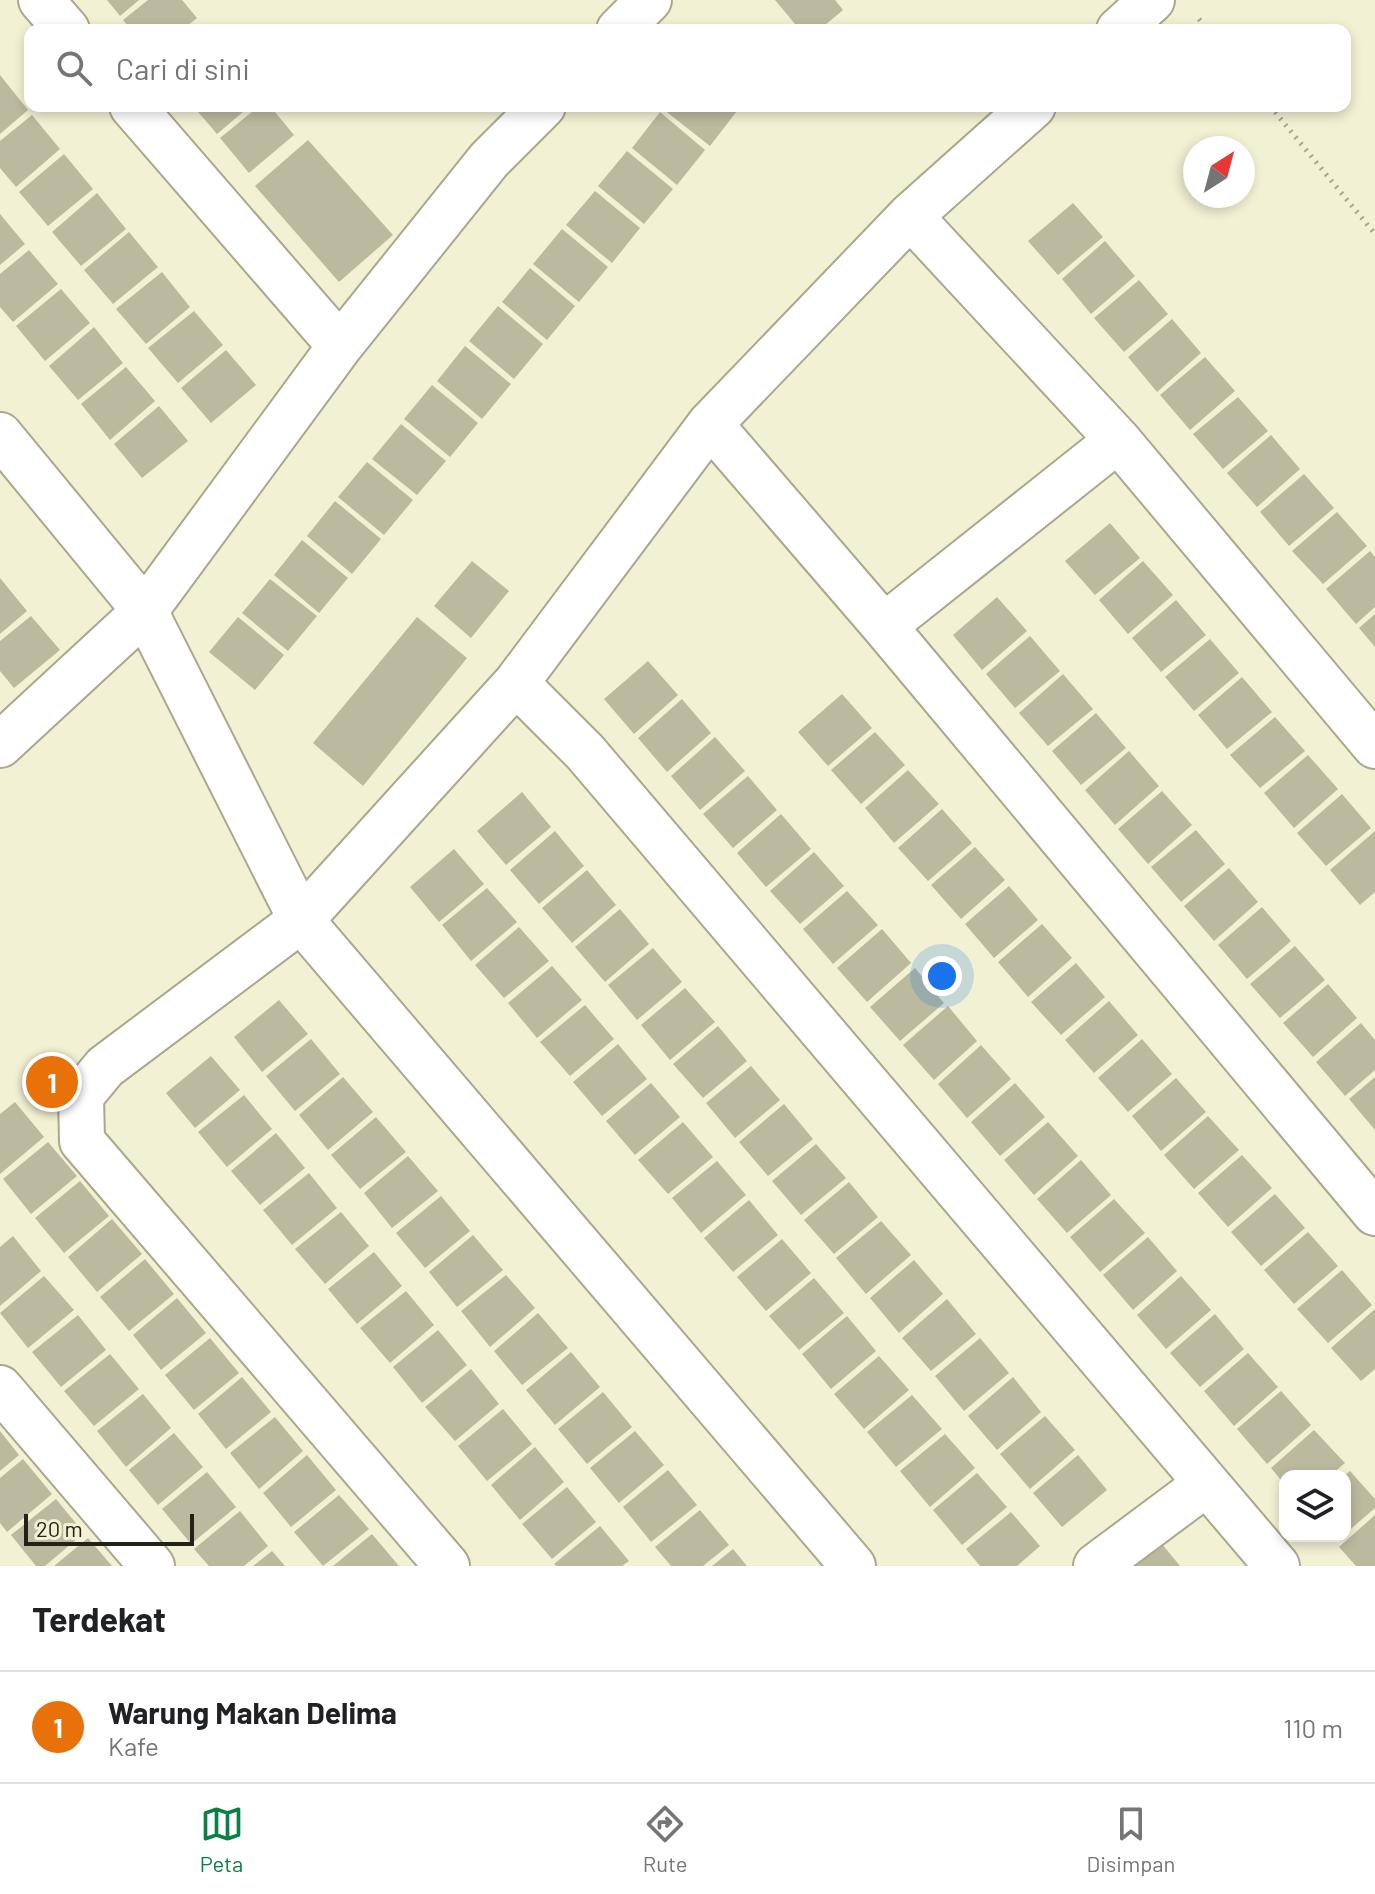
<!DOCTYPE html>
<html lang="id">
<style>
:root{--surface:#fff;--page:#f2f2f2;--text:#202124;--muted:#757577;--line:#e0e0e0;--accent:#0b8043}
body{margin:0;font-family:Barlow,sans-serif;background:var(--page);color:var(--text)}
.controls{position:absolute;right:24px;bottom:24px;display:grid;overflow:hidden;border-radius:16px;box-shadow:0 4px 12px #0003}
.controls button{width:72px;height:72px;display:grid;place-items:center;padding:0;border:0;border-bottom:2px solid var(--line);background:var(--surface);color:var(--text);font:40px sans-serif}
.compass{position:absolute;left:1183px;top:136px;width:72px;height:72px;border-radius:50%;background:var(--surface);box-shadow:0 4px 12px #0003;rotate:36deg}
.scale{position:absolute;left:24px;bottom:20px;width:170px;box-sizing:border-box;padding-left:8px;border:4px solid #222217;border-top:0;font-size:22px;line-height:28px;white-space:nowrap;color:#222217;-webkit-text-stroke:6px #f2f1d4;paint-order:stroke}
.you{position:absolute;left:942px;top:976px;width:28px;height:28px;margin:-20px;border:6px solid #fff;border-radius:50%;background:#1a73e8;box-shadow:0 0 0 12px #1a73e833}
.badge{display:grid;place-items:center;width:52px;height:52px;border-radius:50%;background:var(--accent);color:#fff;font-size:26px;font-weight:700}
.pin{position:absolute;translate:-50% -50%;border:4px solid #fff;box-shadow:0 2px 8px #0006}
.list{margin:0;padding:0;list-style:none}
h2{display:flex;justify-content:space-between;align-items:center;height:104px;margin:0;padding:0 32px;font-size:34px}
h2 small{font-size:26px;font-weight:400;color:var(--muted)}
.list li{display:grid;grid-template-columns:52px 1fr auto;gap:24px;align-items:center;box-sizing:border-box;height:112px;padding:0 32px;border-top:2px solid var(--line)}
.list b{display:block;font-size:30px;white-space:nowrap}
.list p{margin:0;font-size:26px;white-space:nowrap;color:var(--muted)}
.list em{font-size:26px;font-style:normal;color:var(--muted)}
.icon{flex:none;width:44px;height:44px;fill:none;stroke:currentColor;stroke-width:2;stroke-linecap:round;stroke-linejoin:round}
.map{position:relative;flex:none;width:1375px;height:1566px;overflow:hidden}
.search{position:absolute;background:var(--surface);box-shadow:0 4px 12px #0003;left:24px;right:24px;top:24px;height:88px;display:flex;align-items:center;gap:20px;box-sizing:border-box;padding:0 28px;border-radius:16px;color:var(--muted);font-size:30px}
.sheet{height:216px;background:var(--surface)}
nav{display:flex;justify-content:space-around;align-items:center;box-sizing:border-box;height:112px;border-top:2px solid var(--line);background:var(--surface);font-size:22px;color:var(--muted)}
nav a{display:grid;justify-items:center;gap:4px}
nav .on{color:var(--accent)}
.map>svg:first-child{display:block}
</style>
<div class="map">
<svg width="1375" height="1566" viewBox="0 0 1375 1566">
<rect width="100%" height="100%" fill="#f2f1d4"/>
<!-- building -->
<path fill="#bbba9e" d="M107,0H139L120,16Z
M148,0H182L197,18L182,30H131L123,20Z
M775,0H835L843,10L819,30H800Z
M0,75L28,110L0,134Z
M193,106H250L217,134Z
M259,106H270L294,135L249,173L220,138Z
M666,106H731L737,111L710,146L663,109Z
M660,112L705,150L677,185L632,148Z
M32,115L60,149L16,187L0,168V141Z
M308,140L393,235L339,282L255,186Z
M627,151L673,189L644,224L598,186Z
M64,154L93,189L48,226L19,192Z
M595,191L640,228L612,263L566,225Z
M97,193L126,229L81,266L52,232Z
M1073,203L1103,237L1058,275L1028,241Z
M0,214L25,244L0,265Z
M562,229L608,267L579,302L533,264Z
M129,232L158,267L113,304L84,270Z
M1105,241L1135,276L1091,314L1062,279Z
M29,250L58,284L13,322L0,307V274Z
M530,268L575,306L547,340L502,302Z
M162,272L190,307L146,344L116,309Z
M1139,280L1168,314L1124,352L1094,318Z
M61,289L90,323L45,361L16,326Z
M498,306L543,344L514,379L469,341Z
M194,311L223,345L178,383L148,348Z
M1172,319L1201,353L1157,392L1128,357Z
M94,327L123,363L78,400L49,366Z
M465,346L511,384L482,419L437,381Z
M226,350L256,385L211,423L181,388Z
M1205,357L1235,391L1190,430L1160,395Z
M126,367L155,401L110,440L81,404Z
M432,385L478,423L450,457L404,419Z
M1238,397L1268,431L1223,469L1193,434Z
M159,406L188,441L142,478L114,444Z
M401,424L446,461L417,495L372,459Z
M1271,435L1300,469L1257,507L1227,473Z
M367,462L413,500L384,535L338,497Z
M1304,474L1334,508L1289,546L1260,512Z
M335,501L381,539L352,574L307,536Z
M1337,512L1367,546L1323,584L1292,551Z
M1110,523L1140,558L1095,595L1065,561Z
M302,540L348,578L319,613L274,575Z
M1370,551L1375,557V607L1356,624L1326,589Z
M472,561L509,591L471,638L434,606Z
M1143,561L1173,595L1128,634L1099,600Z
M0,578L27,611L0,634Z
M270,579L317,616L288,651L242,613Z
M997,597L1027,631L982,670L953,635Z
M1176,600L1206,635L1161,672L1132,638Z
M1375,614V647L1359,628Z
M31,616L60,650L14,688L0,671V641Z
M238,617L284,655L255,690L209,652Z
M417,617L467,658L363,786L313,743Z
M1030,636L1060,671L1015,708L986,674Z
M1210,639L1239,673L1194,711L1165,677Z
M648,661L678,695L634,734L604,699Z
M1063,674L1093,709L1048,746L1019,713Z
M1242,677L1272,712L1227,749L1198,715Z
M842,694L872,728L828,766L798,732Z
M682,699L711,733L667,772L638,738Z
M1096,713L1126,748L1081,785L1052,751Z
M1275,717L1305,751L1260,788L1230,755Z
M875,732L905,765L861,804L831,770Z
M715,737L745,771L700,810L671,776Z
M1129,751L1159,786L1115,825L1085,790Z
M1308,755L1338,789L1294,828L1264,793Z
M908,770L939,804L894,843L865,808Z
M748,776L777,810L733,848L703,814Z
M1162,791L1192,825L1148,864L1118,829Z
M522,792L551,827L506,865L477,831Z
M1342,794L1371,828L1326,866L1297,833Z
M942,809L972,843L928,881L898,848Z
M781,814L811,849L766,887L737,853Z
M1196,830L1225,864L1181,902L1151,867Z
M555,831L584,866L539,904L510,870Z
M1375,831V892L1360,905L1330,870Z
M975,847L1005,880L961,919L931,885Z
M454,849L484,884L439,922L410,887Z
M814,852L844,886L800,924L770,891Z
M1229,868L1258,902L1214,941L1184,906Z
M587,870L616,905L572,943L542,908Z
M1009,886L1038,920L994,958L965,924Z
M487,888L517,922L471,961L442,925Z
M847,891L878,925L833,964L803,929Z
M1262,907L1291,941L1247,979L1218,945Z
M620,909L649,944L605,982L575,947Z
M1042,924L1072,958L1028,997L998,962Z
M519,927L549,961L504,998L475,965Z
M882,929L911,963L867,1002L837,968Z
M1295,946L1325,980L1280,1018L1250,984Z
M653,948L682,982L637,1020L608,985Z
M1076,963L1105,997L1061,1035L1031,1002Z
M552,966L582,1000L537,1038L508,1003Z
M915,968L944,1003L900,1041L870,1007Z
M1328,984L1357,1018L1313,1057L1283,1023Z
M685,988L715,1022L670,1060L641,1025Z
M279,1000L308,1034L262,1072L234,1037Z
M1109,1001L1138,1035L1094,1073L1065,1040Z
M585,1005L614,1039L570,1076L540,1042Z
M948,1006L977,1041L934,1080L903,1045Z
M1361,1023L1375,1040V1070L1345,1096L1316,1062Z
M718,1026L747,1061L703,1098L673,1064Z
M311,1039L340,1074L295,1111L266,1076Z
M1142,1039L1172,1074L1128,1112L1098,1078Z
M618,1044L647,1079L602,1116L573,1082Z
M981,1045L1011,1079L967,1118L938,1084Z
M211,1056L240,1090L195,1128L166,1093Z
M751,1066L780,1100L735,1138L706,1103Z
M343,1077L373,1112L328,1150L299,1115Z
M1375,1077V1130L1349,1099Z
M1176,1078L1206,1112L1161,1151L1132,1116Z
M651,1083L680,1117L635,1155L606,1121Z
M1015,1083L1045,1117L1000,1156L971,1122Z
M244,1095L272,1129L227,1167L198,1132Z
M15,1102L44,1137L0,1174V1114Z
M784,1104L813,1139L768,1176L739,1142Z
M1208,1116L1239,1150L1194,1189L1164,1155Z
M376,1117L406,1152L360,1189L331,1155Z
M683,1122L713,1157L668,1194L638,1160Z
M1048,1122L1078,1156L1034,1195L1004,1160Z
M276,1133L305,1168L260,1205L231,1171Z
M48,1142L77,1176L31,1214L3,1179Z
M816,1144L846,1178L801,1215L772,1181Z
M1242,1155L1272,1188L1228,1227L1198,1193Z
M408,1156L438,1191L392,1228L364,1193Z
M1081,1160L1111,1195L1067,1233L1037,1199Z
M717,1161L746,1195L701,1233L672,1198Z
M309,1173L337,1208L292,1245L263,1210Z
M80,1181L109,1216L64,1253L35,1218Z
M849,1182L878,1217L834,1254L804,1220Z
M1275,1194L1305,1228L1261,1266L1231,1232Z
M441,1196L470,1231L425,1268L396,1233Z
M1114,1199L1145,1233L1100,1272L1070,1237Z
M749,1200L778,1235L733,1272L704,1238Z
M341,1212L369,1246L325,1284L295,1249Z
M112,1219L142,1254L97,1292L68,1257Z
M881,1221L911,1255L866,1294L836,1258Z
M1308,1232L1338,1266L1294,1304L1264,1270Z
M473,1235L503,1270L457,1307L429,1272Z
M13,1236L41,1271L0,1306V1247Z
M1148,1237L1177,1271L1133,1310L1103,1275Z
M782,1239L811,1273L766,1311L737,1277Z
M374,1252L402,1286L357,1324L328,1289Z
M145,1259L174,1294L129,1331L100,1297Z
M914,1260L943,1294L899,1333L870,1298Z
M1342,1270L1372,1305L1328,1343L1297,1309Z
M506,1275L535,1308L490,1347L461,1311Z
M44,1276L74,1310L28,1348L0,1313Z
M1181,1276L1211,1310L1166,1349L1137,1315Z
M814,1278L844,1313L799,1350L769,1316Z
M406,1291L434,1325L390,1363L360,1328Z
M177,1298L206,1333L161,1370L133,1335Z
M947,1299L976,1334L931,1371L902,1338Z
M1375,1309V1369L1361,1381L1331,1348Z
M538,1313L568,1348L522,1385L494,1351Z
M1215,1314L1244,1349L1200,1387L1170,1353Z
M78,1315L106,1350L61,1387L32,1352Z
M847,1316L876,1351L831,1389L802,1354Z
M438,1330L467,1365L422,1403L393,1367Z
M210,1338L239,1373L194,1410L165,1375Z
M980,1338L1009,1373L964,1411L935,1376Z
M571,1352L600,1387L555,1425L526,1390Z
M1248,1353L1278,1387L1234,1426L1204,1391Z
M110,1354L139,1389L94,1426L64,1391Z
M879,1356L909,1390L864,1429L834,1394Z
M471,1369L499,1404L455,1441L425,1407Z
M242,1377L271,1412L226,1449L198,1414Z
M1013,1377L1041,1412L997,1450L968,1416Z
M1281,1391L1311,1425L1267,1464L1237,1429Z
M603,1392L632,1427L587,1464L558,1429Z
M143,1394L171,1428L126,1467L97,1431Z
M912,1395L942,1429L896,1467L867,1432Z
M503,1409L532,1444L487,1481L458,1446Z
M1045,1416L1075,1450L1030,1489L1000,1454Z
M275,1417L303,1451L259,1489L230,1453Z
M1314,1430L1345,1463L1330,1476H1285V1485L1271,1468Z
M0,1431L19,1455L0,1471Z
M635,1431L664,1465L619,1503L590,1468Z
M174,1433L203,1467L158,1505L129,1470Z
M945,1434L975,1468L930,1507L900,1471Z
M535,1447L564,1482L520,1520L491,1485Z
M307,1455L336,1490L291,1527L263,1493Z
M1078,1455L1107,1490L1062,1527L1033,1493Z
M23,1459L52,1494L7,1532L0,1523V1478Z
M668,1470L697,1505L651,1542L623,1507Z
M1350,1471L1375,1499V1508L1345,1534V1475Z
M207,1472L236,1507L191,1544L162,1509Z
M977,1473L1007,1507L962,1545L933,1510Z
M567,1487L596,1522L552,1559L522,1524Z
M339,1495L369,1529L323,1566L294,1532Z
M56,1499L84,1533L45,1566H36L11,1535Z
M700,1510L729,1545L703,1566H671L655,1547Z
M240,1511L268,1546L244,1566H209L194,1549Z
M1011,1512L1040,1546L1017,1566H980L966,1549Z
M1375,1515V1566H1356L1339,1547Z
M600,1526L629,1561L622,1566H556L554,1564Z
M372,1534L399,1566H333Z
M88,1538L112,1566H54Z
M1162,1544L1180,1566H1135Z
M733,1549L747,1566H712Z
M272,1551L285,1566H253Z"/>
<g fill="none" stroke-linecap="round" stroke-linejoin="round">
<defs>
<path id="minor" d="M41,0L67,30
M619,30L649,0
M1119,30L1152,0
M132,106L340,346
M543,106L489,160L340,346L145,611L301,920L853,1566
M910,216L1118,440L1375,746
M710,424L884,626L1375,1213
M0,435L145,611L0,745
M884,626L1118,440
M516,683L585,752L1277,1566
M0,1388L152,1566
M447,1566L82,1141L81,1096L105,1067L301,920L516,683L710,424L910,216L1033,106
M1096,1566L1206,1484"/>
</defs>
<!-- minor casing -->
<use href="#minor" stroke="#a9a88d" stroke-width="48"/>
<!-- path -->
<path stroke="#a7a790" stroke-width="5" stroke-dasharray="2 6" stroke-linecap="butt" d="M1199,19L1208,30
M1270,106L1375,234"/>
<!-- minor -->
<use href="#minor" stroke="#fff" stroke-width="44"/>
</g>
</svg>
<div class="controls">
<button><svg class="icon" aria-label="layers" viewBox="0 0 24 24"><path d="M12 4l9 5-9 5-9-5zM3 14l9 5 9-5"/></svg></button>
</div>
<svg class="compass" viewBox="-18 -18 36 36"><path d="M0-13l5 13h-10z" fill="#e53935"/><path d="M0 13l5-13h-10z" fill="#757577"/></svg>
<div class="scale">20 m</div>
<div class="you"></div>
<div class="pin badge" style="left:52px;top:1082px;background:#e8710a">1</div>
<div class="search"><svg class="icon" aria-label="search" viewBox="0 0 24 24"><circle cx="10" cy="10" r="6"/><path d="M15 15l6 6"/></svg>Cari di sini</div>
</div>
<section class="sheet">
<h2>Terdekat<small></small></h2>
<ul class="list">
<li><span class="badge" style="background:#e8710a">1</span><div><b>Warung Makan Delima</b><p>Kafe</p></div><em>110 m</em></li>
</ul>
</section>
<nav>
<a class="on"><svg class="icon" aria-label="map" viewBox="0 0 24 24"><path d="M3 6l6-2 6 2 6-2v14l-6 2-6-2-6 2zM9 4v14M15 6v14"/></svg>Peta</a>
<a><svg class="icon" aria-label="directions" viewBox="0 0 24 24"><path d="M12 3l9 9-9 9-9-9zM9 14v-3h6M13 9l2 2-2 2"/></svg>Rute</a>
<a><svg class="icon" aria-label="saved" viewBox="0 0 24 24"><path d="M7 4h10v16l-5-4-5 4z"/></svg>Disimpan</a>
</nav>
